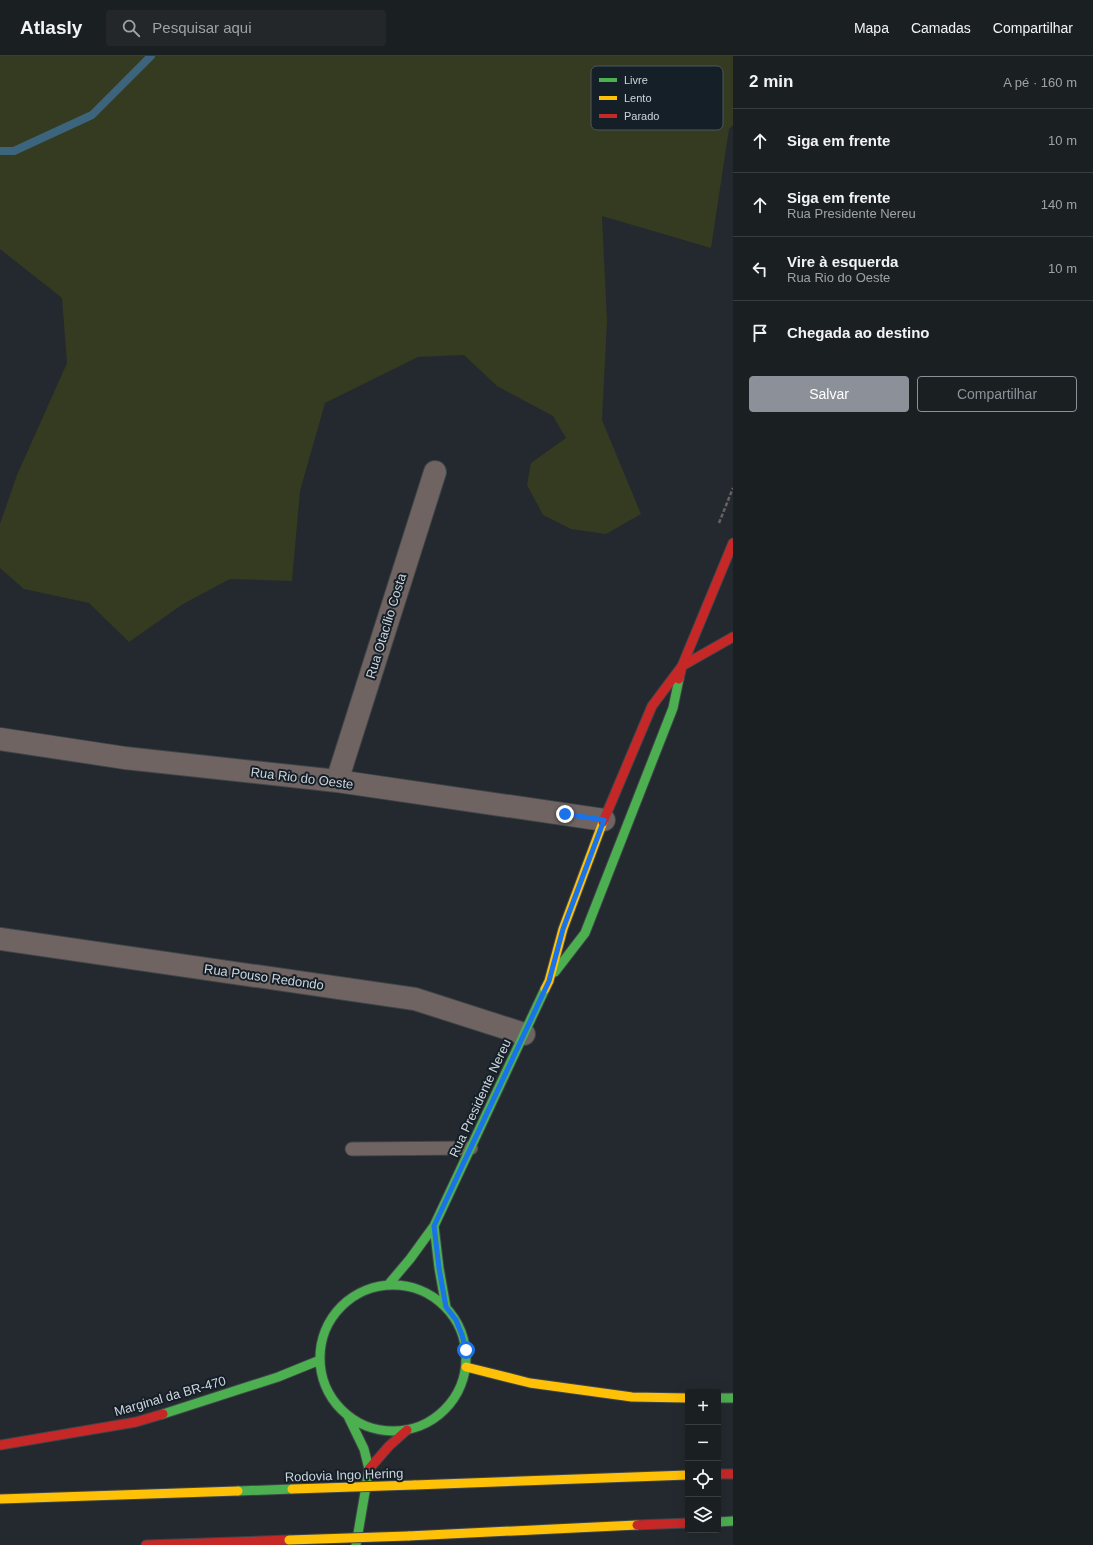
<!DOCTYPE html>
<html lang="pt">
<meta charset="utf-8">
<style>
:root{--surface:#1a1f22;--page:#23272a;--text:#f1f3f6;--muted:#9fa2a5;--line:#383d40;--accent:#8c9099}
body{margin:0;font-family:Helvetica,sans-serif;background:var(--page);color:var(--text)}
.controls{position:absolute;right:12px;bottom:12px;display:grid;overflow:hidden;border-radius:4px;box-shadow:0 4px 16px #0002}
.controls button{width:36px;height:36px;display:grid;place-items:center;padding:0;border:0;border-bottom:1px solid var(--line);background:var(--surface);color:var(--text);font:20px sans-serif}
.stop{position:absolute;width:12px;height:12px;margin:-9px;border:3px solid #1a73e8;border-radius:50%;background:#fff}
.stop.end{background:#1a73e8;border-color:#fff;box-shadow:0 1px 4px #0008}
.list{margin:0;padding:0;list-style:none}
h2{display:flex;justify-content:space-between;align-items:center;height:52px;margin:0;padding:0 16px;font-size:17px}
h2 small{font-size:13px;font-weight:400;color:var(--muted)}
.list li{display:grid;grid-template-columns:26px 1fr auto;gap:12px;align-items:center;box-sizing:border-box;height:64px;padding:0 16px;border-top:1px solid var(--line)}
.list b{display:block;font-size:15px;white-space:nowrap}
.list p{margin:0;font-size:13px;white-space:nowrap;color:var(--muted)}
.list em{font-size:13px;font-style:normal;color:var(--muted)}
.actions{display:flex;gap:8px;padding:12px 16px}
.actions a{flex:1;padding:9px 0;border:1px solid var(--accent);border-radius:4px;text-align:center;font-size:14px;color:var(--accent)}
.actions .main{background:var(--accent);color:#fff}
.icon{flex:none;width:22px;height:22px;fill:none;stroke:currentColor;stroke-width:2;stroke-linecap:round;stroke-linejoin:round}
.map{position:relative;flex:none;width:733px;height:1489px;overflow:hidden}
header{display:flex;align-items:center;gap:24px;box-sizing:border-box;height:56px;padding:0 20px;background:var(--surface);border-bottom:1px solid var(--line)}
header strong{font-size:19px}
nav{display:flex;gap:22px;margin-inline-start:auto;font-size:14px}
.search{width:280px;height:36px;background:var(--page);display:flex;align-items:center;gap:10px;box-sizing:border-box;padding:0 14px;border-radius:4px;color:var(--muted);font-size:15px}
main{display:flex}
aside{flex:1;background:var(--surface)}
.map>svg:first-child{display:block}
</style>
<header>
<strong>Atlasly</strong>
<div class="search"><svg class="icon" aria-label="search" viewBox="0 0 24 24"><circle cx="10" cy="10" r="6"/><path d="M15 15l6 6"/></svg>Pesquisar aqui</div>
<nav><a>Mapa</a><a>Camadas</a><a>Compartilhar</a></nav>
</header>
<main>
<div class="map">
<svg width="733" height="1489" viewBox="0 0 733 1489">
<rect width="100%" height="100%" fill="#23292e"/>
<!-- green -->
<path fill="#343b20" d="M0,0H733V69L729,73L711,192L602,160L607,265L602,364L641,458L606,478L571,473L543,459L527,429L531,407L566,382L553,360L497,330L464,299L418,301L325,347L300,435L292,525L230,523L183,548L129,586L89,547L24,533L0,512V468L17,419L67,307L62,242L0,193Z"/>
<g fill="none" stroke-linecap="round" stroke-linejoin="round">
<!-- stream -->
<path stroke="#3c647d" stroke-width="8" d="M0,95H14L92,59L151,0"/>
<defs>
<path id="lane" d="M352,1093L471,1092"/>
<path id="street" d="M0,683L125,702L337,725L604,764
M337,725L435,416
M0,883L415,943L524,978"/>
<path id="fast" d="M555,916L585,877L673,652L679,623
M434,1170L439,1212L446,1251
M320 1302a73 73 0 1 1 146 0a73 73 0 1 1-146 0Z
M388,1229L410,1203L434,1170L545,933
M718,1342H733
M163,1358L278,1321L320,1304
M348,1360L364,1393L369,1413L356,1489
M238,1435L292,1433
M718,1466L733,1465"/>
<path id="slow" d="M545,933L549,925L563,873L603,766
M466,1311L530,1327L632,1341L688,1342
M414,1429L688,1419
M0,1443L238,1435
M408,1480L637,1469"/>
<path id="jam" d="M679,623L682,610L733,487
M603,766L652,650L682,610L733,581
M0,1389L136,1366L163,1358
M369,1413L389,1390L407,1374
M718,1418H733
M637,1469L688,1467
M146,1489L289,1484"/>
</defs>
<!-- lane casing -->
<use href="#lane" stroke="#3f4549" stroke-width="15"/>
<!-- street casing -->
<use href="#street" stroke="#3f4549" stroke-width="24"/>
<!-- fast casing -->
<use href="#fast" stroke="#3f4549" stroke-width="11"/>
<!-- slow casing -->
<use href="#slow" stroke="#3f4549" stroke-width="11"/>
<!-- jam casing -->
<use href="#jam" stroke="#3f4549" stroke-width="11"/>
<!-- path -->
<path stroke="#666161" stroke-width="2.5" stroke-dasharray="4 2" stroke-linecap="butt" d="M719,467L733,432"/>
<!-- lane -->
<use href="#lane" stroke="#6f6461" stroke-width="13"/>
<!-- street -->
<use href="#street" stroke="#6f6461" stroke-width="22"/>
<!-- fast -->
<use href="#fast" stroke="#4caf50" stroke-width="9"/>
<!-- slow -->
<use href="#slow" stroke="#ffc107" stroke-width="9"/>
<!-- jam -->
<use href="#jam" stroke="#c62828" stroke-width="9"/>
<defs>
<path id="slow-bridge" d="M292,1433L414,1429
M289,1484L408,1480"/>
</defs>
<!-- slow-bridge casing -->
<use href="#slow-bridge" stroke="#3f4549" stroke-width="11" stroke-linecap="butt"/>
<!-- slow-bridge -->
<use href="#slow-bridge" stroke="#ffc107" stroke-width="9"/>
</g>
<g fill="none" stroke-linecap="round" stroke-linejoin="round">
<!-- route -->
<path stroke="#1a73e8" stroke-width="5" d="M466,1294L462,1279L456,1264L446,1251L439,1212L434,1170L549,925L563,873L604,764L565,758"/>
</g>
<g text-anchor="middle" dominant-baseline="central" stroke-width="4" stroke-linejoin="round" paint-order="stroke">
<!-- street labels -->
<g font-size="13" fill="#cfd5dc" stroke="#151f28">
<text transform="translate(386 570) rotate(-73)">Rua Otacílio Costa</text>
<text transform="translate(302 722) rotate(7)">Rua Rio do Oeste</text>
<text transform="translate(264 921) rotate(8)">Rua Pouso Redondo</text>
<text transform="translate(480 1042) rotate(-65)">Rua Presidente Nereu</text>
<text transform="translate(170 1340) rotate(-16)">Marginal da BR-470</text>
<text transform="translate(344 1419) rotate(-2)">Rodovia Ingo Hering</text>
</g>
</g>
<!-- legend -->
<rect x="591" y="10" width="132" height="64" rx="6" fill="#151f28" stroke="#4d565e" stroke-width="1"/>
<rect x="599" y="22" width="18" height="4" fill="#4caf50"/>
<rect x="599" y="40" width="18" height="4" fill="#ffc107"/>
<rect x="599" y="58" width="18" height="4" fill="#c62828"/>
<g font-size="11" fill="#cfd5dc">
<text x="624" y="28">Livre</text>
<text x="624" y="46">Lento</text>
<text x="624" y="64">Parado</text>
</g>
</svg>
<div class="controls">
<button>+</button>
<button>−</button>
<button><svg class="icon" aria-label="locate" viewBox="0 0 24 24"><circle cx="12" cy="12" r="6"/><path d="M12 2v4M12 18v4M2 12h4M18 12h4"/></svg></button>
<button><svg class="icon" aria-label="layers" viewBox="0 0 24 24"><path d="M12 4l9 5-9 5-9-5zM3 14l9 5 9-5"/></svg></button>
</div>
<div class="stop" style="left:466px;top:1294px"></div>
<div class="stop end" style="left:565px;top:758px"></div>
</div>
<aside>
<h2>2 min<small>A pé · 160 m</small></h2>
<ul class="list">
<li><svg class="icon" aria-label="ahead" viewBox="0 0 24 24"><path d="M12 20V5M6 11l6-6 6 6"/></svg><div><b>Siga em frente</b></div><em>10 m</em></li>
<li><svg class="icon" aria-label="ahead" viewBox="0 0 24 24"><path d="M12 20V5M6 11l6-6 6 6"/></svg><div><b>Siga em frente</b><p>Rua Presidente Nereu</p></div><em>140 m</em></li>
<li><svg class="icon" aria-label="left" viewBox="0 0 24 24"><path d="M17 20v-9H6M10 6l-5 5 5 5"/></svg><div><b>Vire à esquerda</b><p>Rua Rio do Oeste</p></div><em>10 m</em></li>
<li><svg class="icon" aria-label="arrive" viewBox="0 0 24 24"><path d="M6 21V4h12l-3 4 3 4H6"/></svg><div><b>Chegada ao destino</b></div></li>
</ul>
<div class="actions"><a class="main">Salvar</a><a>Compartilhar</a></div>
</aside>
</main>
